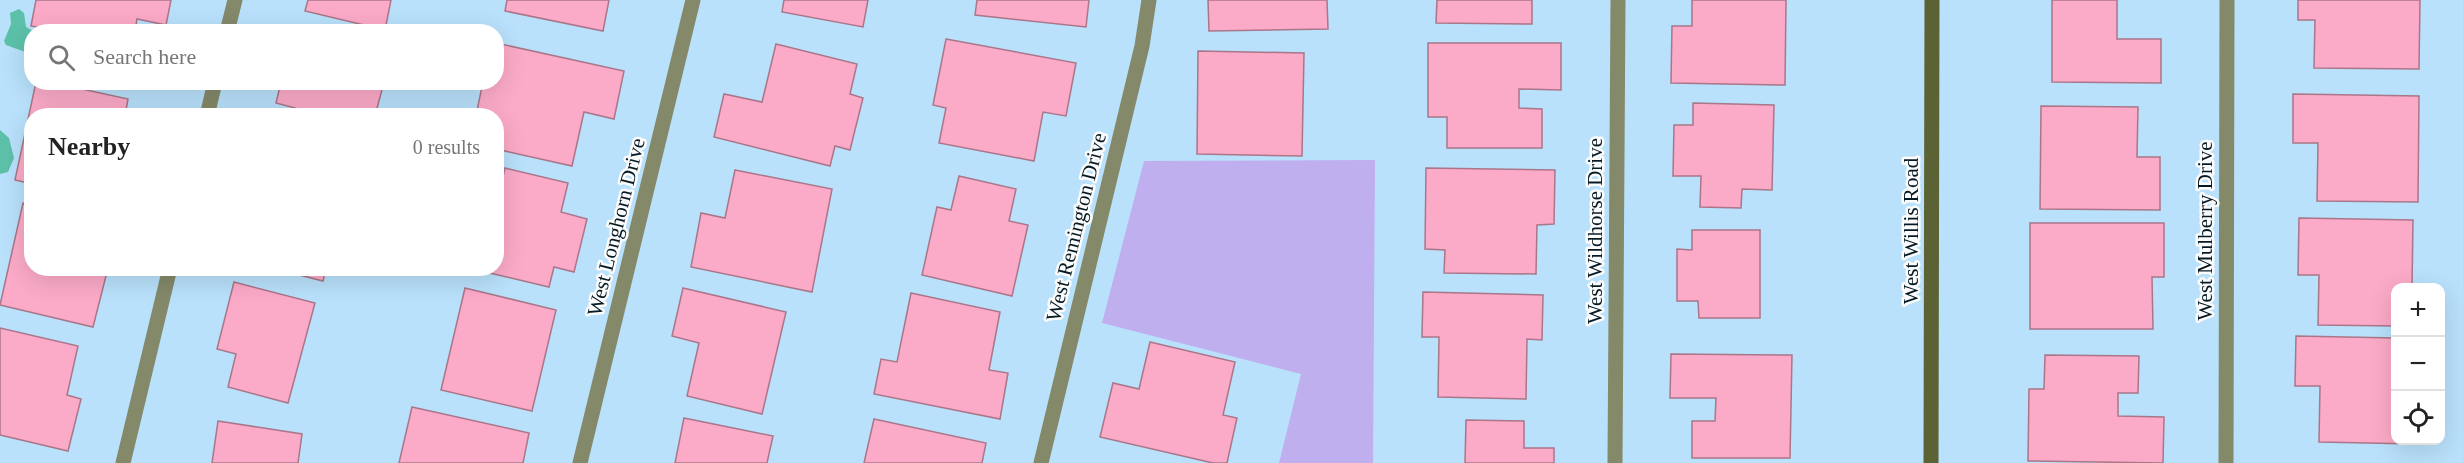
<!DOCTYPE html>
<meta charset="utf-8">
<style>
:root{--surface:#fff;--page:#f6f6f6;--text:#222;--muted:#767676;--line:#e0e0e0}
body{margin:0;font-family:"Times New Roman",serif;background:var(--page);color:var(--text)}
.controls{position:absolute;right:18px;bottom:18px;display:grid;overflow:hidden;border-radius:12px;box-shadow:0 6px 24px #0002}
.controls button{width:54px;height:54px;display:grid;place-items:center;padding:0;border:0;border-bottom:2px solid var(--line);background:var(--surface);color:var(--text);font:30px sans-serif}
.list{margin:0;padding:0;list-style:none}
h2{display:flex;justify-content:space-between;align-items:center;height:78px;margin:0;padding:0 24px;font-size:26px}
h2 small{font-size:20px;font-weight:400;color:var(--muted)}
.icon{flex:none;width:33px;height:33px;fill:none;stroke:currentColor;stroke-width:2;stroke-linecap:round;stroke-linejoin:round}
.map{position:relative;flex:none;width:2463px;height:463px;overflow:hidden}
.search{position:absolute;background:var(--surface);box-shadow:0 6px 24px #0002;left:24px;top:24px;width:480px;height:66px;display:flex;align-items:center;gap:15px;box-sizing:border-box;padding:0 21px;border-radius:24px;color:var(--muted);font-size:22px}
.panel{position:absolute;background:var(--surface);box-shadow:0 6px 24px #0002;left:24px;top:108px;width:480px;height:168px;border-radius:24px}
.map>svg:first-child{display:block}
</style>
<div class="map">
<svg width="2463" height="463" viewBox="0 0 2463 463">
<rect width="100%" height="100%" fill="#b9e1fb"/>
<!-- green -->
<path fill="#bfafef" d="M1375,160L1373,463H1279L1301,374L1102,323L1144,161Z"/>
<!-- water -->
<path fill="#5dc1a9" d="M19,9L24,13L26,27L33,31L31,50L28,53L6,45L4,41L11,24L10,13Z
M0,130L9,138L14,158L8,172L0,174Z"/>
<!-- building -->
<path fill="#fbaac8" stroke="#aa7689" stroke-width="1.5" d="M36,0H171L166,25L137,19L135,32H46L47,29L31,26Z
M308,0H391L385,30L305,11Z
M507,0H609L603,31L505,11Z
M784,0H868L863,27L782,12Z
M977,0H1089L1086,27L975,15Z
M1208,0H1327L1328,29L1209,31Z
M1437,0H1532V24L1436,23Z
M1692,0H1786L1785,85L1671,83L1672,26H1692Z
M2052,0H2117V39H2161V83L2052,82Z
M2298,0H2420L2419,69L2314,68L2315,20H2298Z
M946,39L1076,63L1066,116L1043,112L1034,161L939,143L946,108L933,105Z
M496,43L624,71L614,119L584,112L572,166L496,149V116L476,115L483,82H496Z
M1428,43H1561V90L1519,89V108L1542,109V148H1447V117H1428Z
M776,44L857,64L850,94L863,98L850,150L835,146L830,166L714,137L724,94L762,102Z
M1198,51L1304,53L1302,156L1197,154Z
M36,82H50L128,99L125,116H32V184L15,180Z
M281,82H384L375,116H293L295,108L276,103Z
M2293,94L2419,96L2418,202L2317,201L2318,143H2293Z
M1693,103L1774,105L1772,190L1742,189L1741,208L1700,207L1701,176H1673L1674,125H1693Z
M2041,106L2138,107L2137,157H2160V210L2040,209Z
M505,168L568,183L561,212L587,219L574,272L554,267L549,287L481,271L496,268V206Z
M1426,168L1555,170L1554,224L1537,225L1536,274L1444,273L1445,250L1425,249Z
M735,170L832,189L812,292L691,267L701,213L725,218Z
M959,176L1016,189L1009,221L1028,225L1012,296L922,275L937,207L951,210Z
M23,203L32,206V268H108L93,327L0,305Z
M2299,218L2413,220L2412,288H2396V326L2318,325L2319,275H2298Z
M2030,223H2164V277H2152L2153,329H2030Z
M1692,230H1760V318H1699L1698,301H1677V249L1692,250Z
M272,268H326L323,281Z
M234,282L315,303L288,403L228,387L236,354L217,349Z
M465,288L556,310L532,411L441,390Z
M683,288L786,312L762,414L687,396L699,343L672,336Z
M1423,292L1543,295L1542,340L1527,339L1526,399L1438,397L1439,337H1422Z
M911,293L1000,312L989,370L1008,373L1000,419L874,394L881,359L897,362Z
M0,328L78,346L67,395L81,399L68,451L0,435Z
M2296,336L2396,338V440H2415V444L2319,442L2320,386H2295Z
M1150,342L1235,362L1223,415L1237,418L1227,463H1213L1100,437L1113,383L1139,389Z
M1671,354L1792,355L1790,458H1692V421H1715L1716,398H1670Z
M2045,355L2139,356L2138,393H2118V416L2164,417L2163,463L2028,461L2029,389H2044Z
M412,407L529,433L523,463H399Z
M684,418L773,436L767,463H675Z
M874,419L986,443L982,463H864Z
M1466,420L1524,421V448H1554V463H1465Z
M218,421L302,434L298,463H212Z"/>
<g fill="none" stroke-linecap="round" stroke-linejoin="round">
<!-- street -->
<path stroke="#84896a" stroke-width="15" d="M227,32L235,0
M207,116L215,82
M123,463L170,268
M580,463L693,0
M1041,463L1142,46L1149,0
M1615,463L1618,0
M2226,463L2227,0"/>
<!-- secondary -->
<path stroke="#5b6233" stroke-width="15" d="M1931,463L1932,0"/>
</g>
<g text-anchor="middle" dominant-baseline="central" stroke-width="5" stroke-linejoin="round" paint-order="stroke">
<!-- street labels -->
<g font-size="21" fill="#061a25" stroke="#fcfcfc">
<text transform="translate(616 227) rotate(-76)">West Longhorn Drive</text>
<text transform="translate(1076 227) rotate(-76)">West Remington Drive</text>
<text transform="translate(1595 231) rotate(-90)">West Wildhorse Drive</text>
<text transform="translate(1911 231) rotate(-90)">West Willis Road</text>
<text transform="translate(2205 231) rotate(-90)">West Mulberry Drive</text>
</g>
</g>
</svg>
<div class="controls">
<button>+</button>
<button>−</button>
<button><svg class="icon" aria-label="locate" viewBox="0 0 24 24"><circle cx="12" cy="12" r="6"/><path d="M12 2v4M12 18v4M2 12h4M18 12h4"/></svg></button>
</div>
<div class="search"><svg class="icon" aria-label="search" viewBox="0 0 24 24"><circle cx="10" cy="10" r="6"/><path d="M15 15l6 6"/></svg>Search here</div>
<section class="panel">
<h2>Nearby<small>0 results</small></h2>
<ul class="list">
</ul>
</section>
</div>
